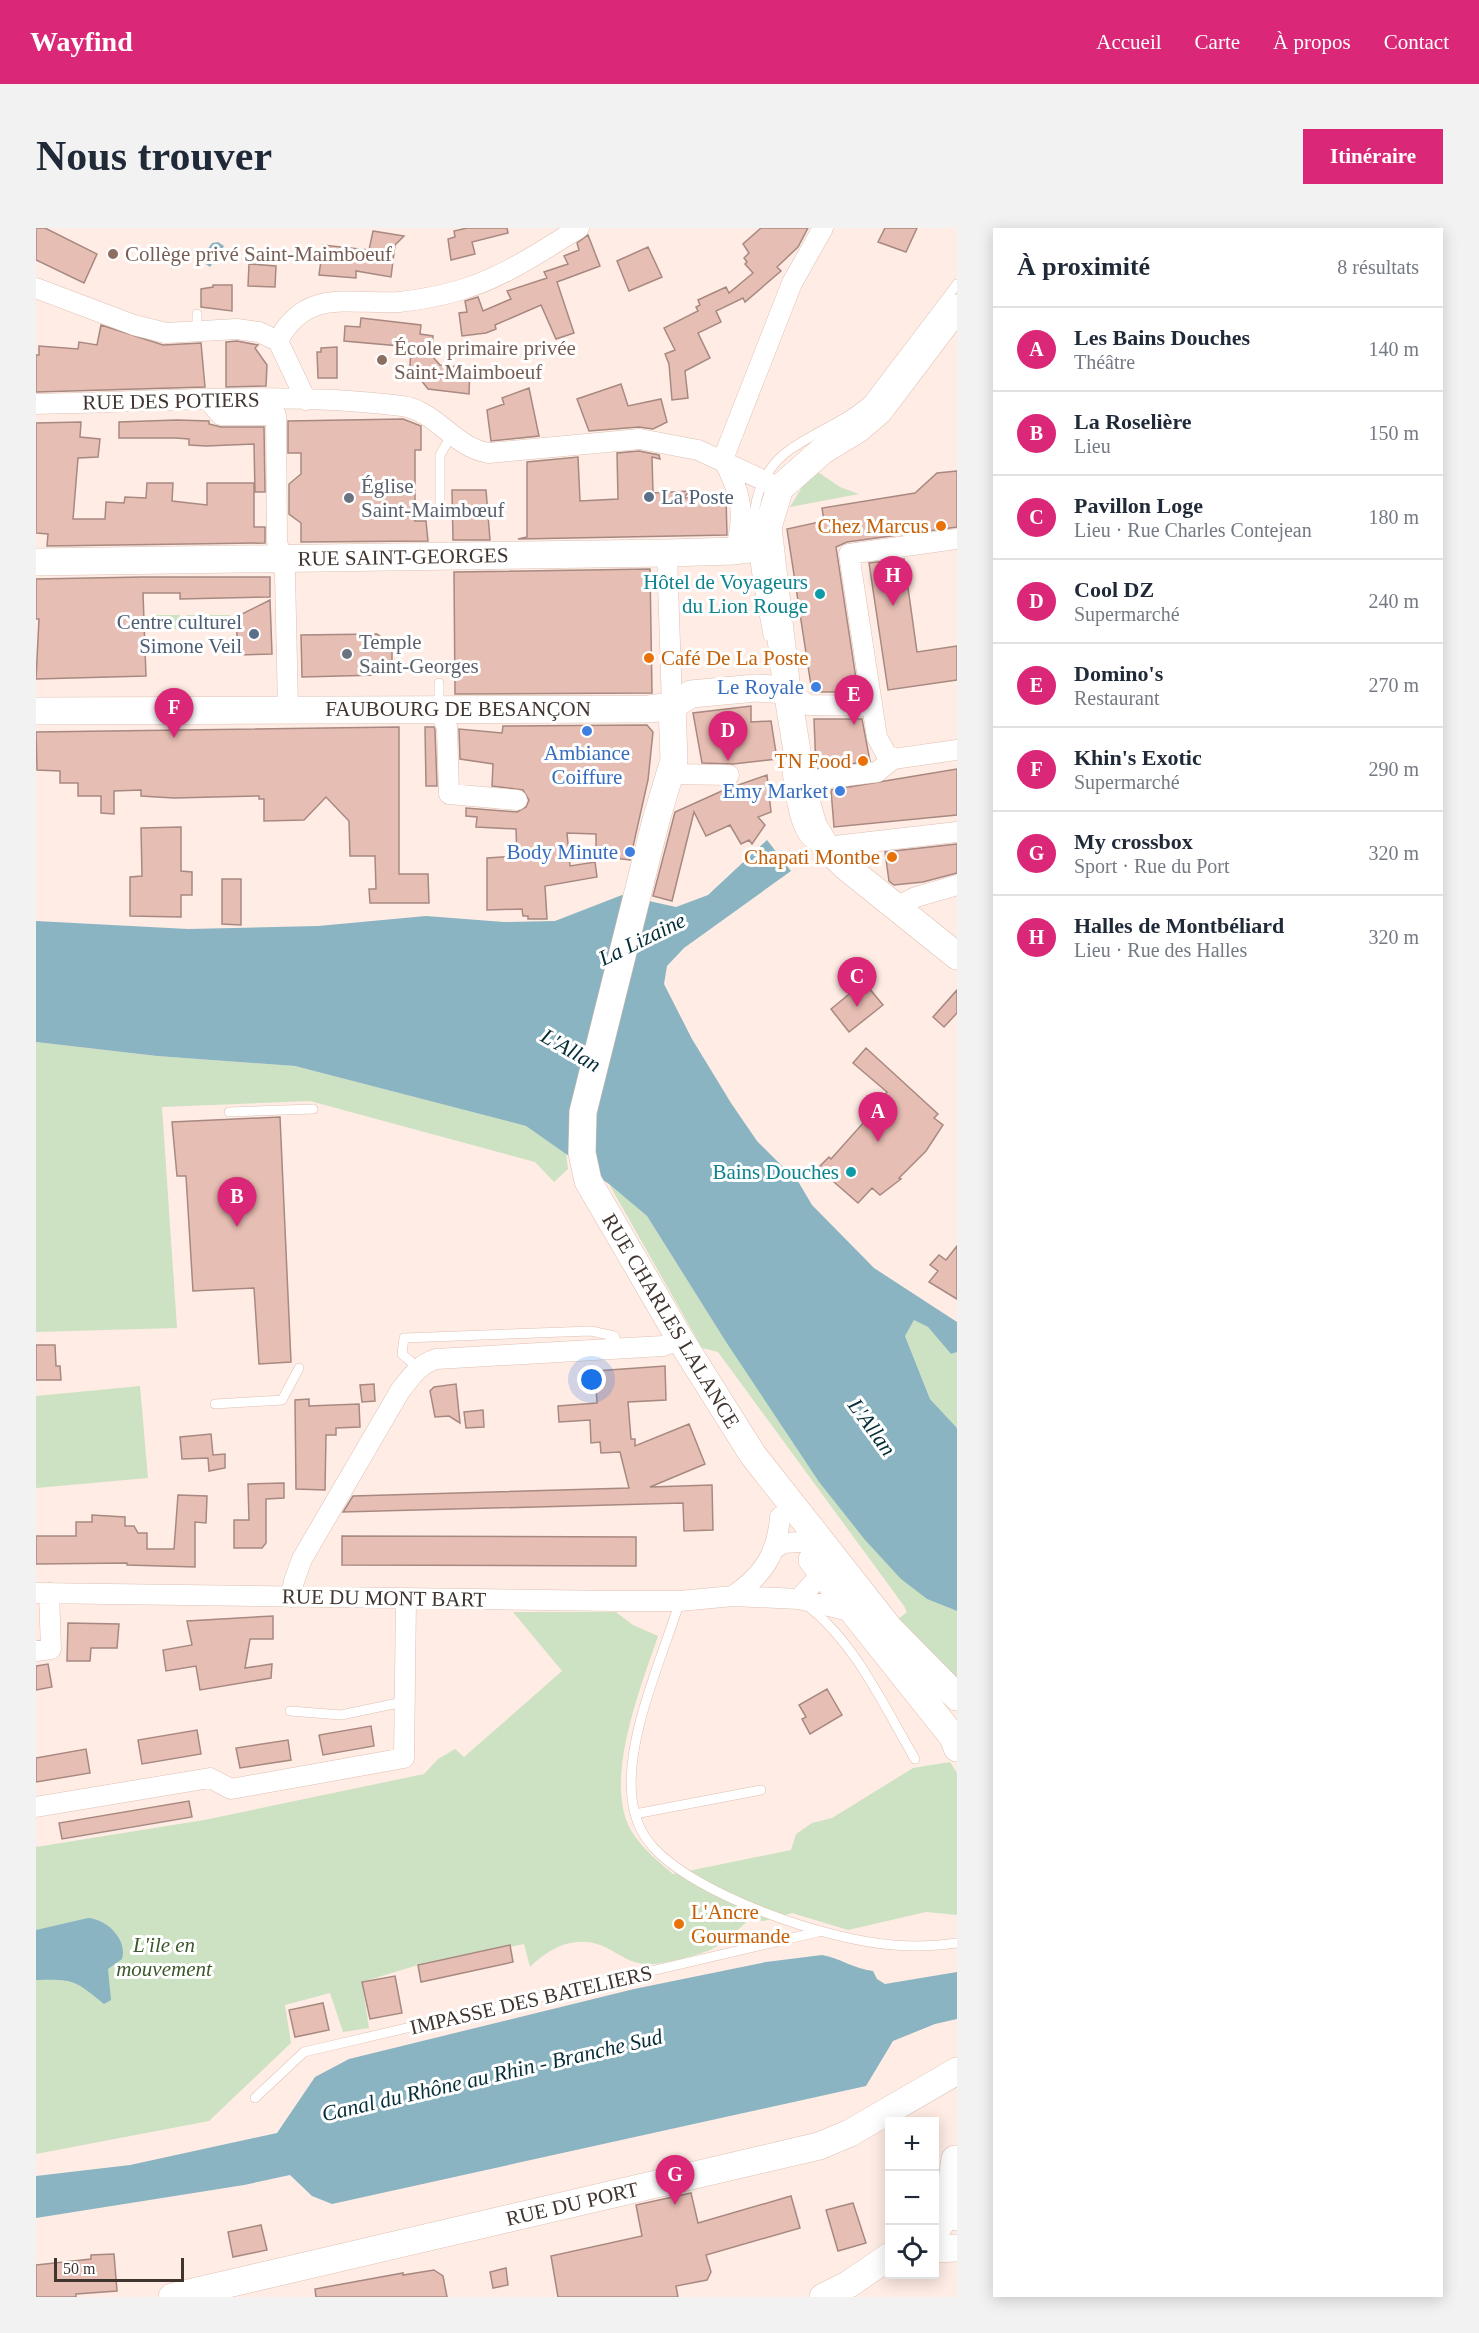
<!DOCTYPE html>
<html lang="fr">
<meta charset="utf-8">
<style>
:root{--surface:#fff;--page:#f2f2f3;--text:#1f2937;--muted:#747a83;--line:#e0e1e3;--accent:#db2777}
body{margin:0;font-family:Georgia,serif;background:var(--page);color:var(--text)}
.controls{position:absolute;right:18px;bottom:18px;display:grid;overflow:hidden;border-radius:0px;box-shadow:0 3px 15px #0003}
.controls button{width:54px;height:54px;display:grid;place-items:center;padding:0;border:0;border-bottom:2px solid var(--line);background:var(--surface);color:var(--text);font:30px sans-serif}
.scale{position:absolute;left:18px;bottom:15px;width:130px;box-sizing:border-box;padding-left:6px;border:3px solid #40342f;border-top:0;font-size:16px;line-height:21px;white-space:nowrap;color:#40342f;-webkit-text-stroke:4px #fff;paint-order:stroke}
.you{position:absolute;left:556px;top:1152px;width:21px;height:21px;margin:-15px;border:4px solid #fff;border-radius:50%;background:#1a73e8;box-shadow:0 0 0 9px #1a73e833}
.badge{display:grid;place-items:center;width:39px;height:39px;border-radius:50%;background:var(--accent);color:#fff;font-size:20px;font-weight:700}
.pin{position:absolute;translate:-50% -50px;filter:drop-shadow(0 2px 3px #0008)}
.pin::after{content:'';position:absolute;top:32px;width:21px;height:18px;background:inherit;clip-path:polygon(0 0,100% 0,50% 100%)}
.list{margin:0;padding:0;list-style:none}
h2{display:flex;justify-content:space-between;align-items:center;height:78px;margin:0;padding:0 24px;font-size:26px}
h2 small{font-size:20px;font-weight:400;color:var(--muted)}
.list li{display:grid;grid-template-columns:39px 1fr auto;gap:18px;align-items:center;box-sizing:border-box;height:84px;padding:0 24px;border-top:2px solid var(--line)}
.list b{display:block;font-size:22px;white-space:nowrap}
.list p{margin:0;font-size:20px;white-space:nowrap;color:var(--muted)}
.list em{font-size:20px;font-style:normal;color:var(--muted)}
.icon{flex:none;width:33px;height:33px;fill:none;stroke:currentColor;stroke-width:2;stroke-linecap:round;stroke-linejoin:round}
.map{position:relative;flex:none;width:921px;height:2069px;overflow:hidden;border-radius:0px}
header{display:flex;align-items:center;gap:36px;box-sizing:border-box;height:84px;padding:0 30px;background:var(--accent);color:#fff}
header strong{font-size:28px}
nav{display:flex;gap:33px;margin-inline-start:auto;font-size:21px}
.intro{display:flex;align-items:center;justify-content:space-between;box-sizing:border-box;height:144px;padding:0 36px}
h1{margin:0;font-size:42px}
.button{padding:15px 27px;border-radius:0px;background:var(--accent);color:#fff;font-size:21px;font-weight:700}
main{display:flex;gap:36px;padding:0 36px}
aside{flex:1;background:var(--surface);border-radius:0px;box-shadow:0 3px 15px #0003}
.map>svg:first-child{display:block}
</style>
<header>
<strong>Wayfind</strong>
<nav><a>Accueil</a><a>Carte</a><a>À propos</a><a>Contact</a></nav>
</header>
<div class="intro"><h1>Nous trouver</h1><a class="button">Itinéraire</a></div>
<main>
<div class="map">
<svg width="921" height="2069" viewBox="0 0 921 2069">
<rect width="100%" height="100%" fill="#ffece4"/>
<!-- green -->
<path fill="#cde2c3" d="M782,244L804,259L823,266L754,279L768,256Z
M118,387H144V401L118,402Z
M150,387H194L195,401L151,402Z
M0,814L121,828L259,838L490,898L530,925L532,941L518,954L499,934L274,873L126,879L141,1100L0,1104Z
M573,956L611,988L690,1114L783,1254L829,1312L866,1351L891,1371L921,1383V1455L862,1391L871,1384L868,1378L682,1124L666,1120Z
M878,1091L892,1099L915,1126L921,1124V1200L894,1171L869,1108Z
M104,1158L112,1250L0,1260V1168Z
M477,1384H580L597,1397L622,1408C605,1459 564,1559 598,1607C608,1622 623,1634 637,1646L755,1622L760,1606L776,1595L796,1590L877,1540L914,1534L921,1545V1687L890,1684L812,1702L756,1685L728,1693L714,1691C702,1701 688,1716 674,1722C662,1727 628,1736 615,1736C592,1737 583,1724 564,1717C537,1707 512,1721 494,1739L488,1716L382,1737L326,1754L333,1800L307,1804L294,1765L249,1777L255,1815L173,1893L0,1926V1619L168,1592L388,1546L402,1531L419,1521L428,1529L526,1443Z"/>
<!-- water -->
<path fill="#8ab4c2" d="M182,14L188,18L174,39L164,32L176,15Z
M731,612L755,643L648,720L631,738L628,756L656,811L695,875L721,913L763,955L776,977L838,1040L921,1094V1124L915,1126L892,1099L878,1092L869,1108L894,1171L921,1200V1383L891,1371L865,1351L829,1312L783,1254L690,1114L611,988L573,956L490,898L259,838L121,828L0,814V693L152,701L282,698L390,688L468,694L519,693L586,667L640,679L672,667Z
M52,1690C70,1691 92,1711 86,1731L72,1741L75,1772L68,1776C38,1752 39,1751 0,1752V1702Z
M786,1727C804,1730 818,1741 837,1743L841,1751L849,1756L921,1744V1791L899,1796L857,1813L830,1858L296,1976L276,1968L254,1947L208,1957L0,1990V1948L94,1937L241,1905L279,1849L313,1831L598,1761L730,1734Z"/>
<!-- building -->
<path fill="#e7beb3" stroke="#a78981" stroke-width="1.5" d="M0,0H9L61,26L48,55L0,32Z
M431,0H471L472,5L436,14L439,26L415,32L412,11L419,9L418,3Z
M725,0H772L762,19L741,39L745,43L709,74L707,70L680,83L685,94L662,105L674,130L649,143L652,170L636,172L633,136L629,126L639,122L628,100L662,83L660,79L664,77L662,72L690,59L693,65L717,45L709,36L711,34L708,30L713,25L707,16Z
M849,0H881L870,24L842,14Z
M337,3L368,8L359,17L355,49L320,43V50L283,47L287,17L333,22Z
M552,7L564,38L521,54L538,105L520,111L505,77L459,97L460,101L450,105L426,108L423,85L431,84L429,73L442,69L447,83L475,71L471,63L511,50L508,44L532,36L528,28L543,22L541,15Z
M612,19L626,49L593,63L581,33Z
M213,36L240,38L239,59L212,58Z
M177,57H196V83L165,79V61L177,59Z
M325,90L385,97L384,106L397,108L396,128L404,137L434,140L433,166L392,161L374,138L375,119L308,113L309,98L324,99Z
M65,97L127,117L165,115L169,159L0,164V127H3V118L42,121L43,114L61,117Z
M201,113L222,117L219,120L231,137L230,158L190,159V114Z
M301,119V150H282L281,124H285V120Z
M585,156L592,178L625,171L631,194L617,201L603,199L553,203L541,171Z
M493,160L503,208L455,213L451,182L468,176L466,170Z
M367,191L385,198V222H379V293H390L392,313L265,314V295L253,286V256L265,246V225H252V193Z
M141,192L173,193V196L185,199H228L229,264H219L218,216L170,218L153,217V211L139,210H83V194Z
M45,194L44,209L64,211L62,229L42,230L37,291H69L70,274L88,275L89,269L110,270L111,255H137L136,273L171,277V255H218V299H229V315L11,318L12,306L0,305V195Z
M603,223L623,227L624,231L616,229L617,265L653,263L648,270L690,269L691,307L482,311L491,309V234L542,229L544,273L582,271L581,225Z
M921,243V299L811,314L800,319L822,464H776L751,301L788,293L786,280L879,265L901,245Z
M416,262H450L454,312H417Z
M868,331L881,424L921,418V452L852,462L833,335Z
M614,341L616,465L419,466L418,344Z
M107,349H234V369L144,371V365H107L110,448L0,451L3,391H0V351Z
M234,372L236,426L202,427L200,389Z
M341,406L356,417V434L343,447L266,449L265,407Z
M715,478V494L735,493L741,531L697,536L666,535L657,485Z
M778,491H826L834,533L780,541Z
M611,497L617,504L612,552L594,632L560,628V606L531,605L534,638L559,634L561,649L509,658L511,691H492V688H487L486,681L451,682V630L481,628L480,601L440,599L441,589L430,588V580L481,584L490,579L493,572L487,562L456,558L457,536L424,531L423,501L466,505L467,498Z
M363,499V646H392L393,675H334L333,661H340L339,628H314L313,593L290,569L268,592L228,593V571H223V568L138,570L105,568V562L78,563V586L65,585V568H42V555H24V543L1,542L0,504Z
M389,499H398L399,502L401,558H390Z
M921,541V587L798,599L795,562Z
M731,547L735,584L722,589L729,597L716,616L713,612L705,616L694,597L670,608L658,584L636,673L617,668L639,584L688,562Z
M145,599V643L156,644V667H145V689L94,688V649L106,648L105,600Z
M921,616V645L887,654L858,657L853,653L849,624Z
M186,651H205V697L186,696Z
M828,754L847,777L813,804L795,781Z
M921,762V785L908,799L897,789Z
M830,820L902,886L898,890L907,897L890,923L863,950L865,951L844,967L836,960L822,975L782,940L793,929L795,931L838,883L835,881L851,864L817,835Z
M244,889L255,1134L223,1136L218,1060L157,1063L150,948H141L136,894Z
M921,1018V1071L893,1054L902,1043L894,1037L903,1027L910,1032Z
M0,1117H19L20,1138H24L25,1152H0Z
M629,1138L630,1172L592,1174L595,1211H599V1218L653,1196L669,1236L614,1259L676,1257L677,1302L648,1303L647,1275L307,1284L317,1268L593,1260L584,1224L565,1225L564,1214L555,1215L554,1192L523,1194L522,1178L561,1175L559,1143Z
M338,1156L339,1173L326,1174L324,1157Z
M420,1156L424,1195L413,1188L399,1189L394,1163L398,1159Z
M273,1171V1178L323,1176L324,1199L300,1200V1207H290L289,1262L260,1261L259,1172Z
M447,1182L448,1199L430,1200L428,1184Z
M175,1206L177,1227L189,1226V1240L173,1243L172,1230L146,1231L144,1209Z
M248,1255V1270L230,1271V1315L226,1320H198V1292H213L212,1256Z
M142,1267L171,1268L170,1295L159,1294V1339L91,1337V1335L0,1336V1308H40V1294H56V1287L89,1289V1298H98L102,1305H111V1321H138Z
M306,1308L600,1309V1338L306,1337Z
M237,1388V1411H214L209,1440L236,1436L235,1450L164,1462L160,1438L130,1443L127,1422L156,1417L151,1393Z
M32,1395L83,1396L81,1420H55L54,1433H31Z
M12,1436L16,1459L0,1462V1438Z
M791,1461L806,1487L774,1506L766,1491L770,1489L763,1477Z
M335,1498L338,1518L287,1527L283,1507Z
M161,1502L165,1526L106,1536L102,1512Z
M252,1512L255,1532L204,1540L200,1520Z
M50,1521L54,1545L0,1554V1530Z
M153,1573L156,1589L26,1611L23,1595Z
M474,1717L477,1734L385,1754L382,1737Z
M359,1748L366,1785L334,1791L326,1754Z
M287,1775L293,1802L259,1809L253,1782Z
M655,1965L662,1995L755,1968L764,2000L670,2027L675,2044L671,2052L640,2058L642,2069H522L515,2028L606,2008L600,1977Z
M817,1975L830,2015L802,2023L790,1982Z
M225,1997L231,2022L197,2029L192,2004Z
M78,2026L81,2063L40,2066V2069H0V2037L55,2031V2027Z
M470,2040L472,2057L457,2060L454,2044Z
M398,2042L407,2048L411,2069H280L279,2061L367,2045V2047Z"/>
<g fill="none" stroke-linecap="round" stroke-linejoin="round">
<defs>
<path id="lane" d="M161,103V86
M404,278V227L415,208
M732,408C723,350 695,266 752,223C778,204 809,194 833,172L921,56
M403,479V455
M751,544C754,564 758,613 781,619
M193,884L277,881
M382,1140L366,1126L368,1110L555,1103L578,1108L584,1120
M179,1176L246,1172L263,1140
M644,1373C626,1430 589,1511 596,1570C598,1588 605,1606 617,1619C661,1668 793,1713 858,1717C878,1719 900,1718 921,1715
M772,1378C820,1416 848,1478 879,1531
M254,1483L305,1487L367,1474
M599,1586L725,1562
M219,1870L268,1824L786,1703"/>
<path id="street" d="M0,60L98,97L130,105L201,101L223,104L242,113L270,172
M242,113C270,59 315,77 363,74C382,72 403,68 421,63C465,51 504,24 543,0
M173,173L185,187H240L241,313L249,346L252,481
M0,176C121,174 246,163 366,178C401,183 418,220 453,225L604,211L662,222L744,260
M687,231L756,55L787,0
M687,231C705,265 710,286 699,323
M631,325L636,478
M751,462L772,477L835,478
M403,482L411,499L413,566L481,572
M857,531L850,526L841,509L813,326L921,311
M857,531L921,522
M636,546L693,547
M768,566L781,562L785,551L841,544L857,531
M790,619L921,604
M860,679L880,669L921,657
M738,1321L747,1315L784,1313
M0,1365L579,1373H644L697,1368L763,1371L779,1353L790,1333
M697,1368C727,1347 741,1327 744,1289
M255,1369L258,1353L266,1331L364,1163C375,1149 382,1137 400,1131L627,1118L644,1111
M763,1371L814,1383
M0,1423L15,1421L13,1365
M0,1579L174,1550L195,1561L368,1530L370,1371"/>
<path id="secondary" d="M921,80L843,183L822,201L786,223L744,260L732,299L751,462L768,566L777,597L790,619L809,638L921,728
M0,334L631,325L699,323L733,318
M636,478L638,532L620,592L547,884L546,925L552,953L644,1111L717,1227L854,1401L921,1469
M0,483L613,481L636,478L655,466L720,460L751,462
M776,1332L917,1509L921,1520
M919,1931L914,1965L921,1989
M898,2005L921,1972
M898,2021L921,2020
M136,2069L783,1918L814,1905L921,1843
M787,2069L813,2056L854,2028"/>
</defs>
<!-- lane casing -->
<use href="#lane" stroke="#dec0b3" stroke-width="10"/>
<!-- street casing -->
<use href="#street" stroke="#dec0b3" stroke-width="21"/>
<!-- secondary casing -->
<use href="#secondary" stroke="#dec0b3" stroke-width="28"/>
<!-- lane -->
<use href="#lane" stroke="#fff" stroke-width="9"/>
<!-- street -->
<use href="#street" stroke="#fff" stroke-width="20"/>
<!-- secondary -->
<use href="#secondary" stroke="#fff" stroke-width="27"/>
</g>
<!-- markers -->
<g fill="#8d6e63" stroke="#fff" stroke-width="2">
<circle cx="77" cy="26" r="6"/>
<circle cx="346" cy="132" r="6"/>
</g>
<g fill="#5c6f8a" stroke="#fff" stroke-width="2">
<circle cx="613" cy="269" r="6"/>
<circle cx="218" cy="406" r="6"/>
</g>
<g fill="#6b7280" stroke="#fff" stroke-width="2">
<circle cx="313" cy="270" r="6"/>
<circle cx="311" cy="426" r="6"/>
</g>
<g fill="#e8710a" stroke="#fff" stroke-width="2">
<circle cx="905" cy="298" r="6"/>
<circle cx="613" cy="430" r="6"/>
<circle cx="827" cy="533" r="6"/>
<circle cx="856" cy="629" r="6"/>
<circle cx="643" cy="1696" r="6"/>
</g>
<g fill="#0f9aa8" stroke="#fff" stroke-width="2">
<circle cx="784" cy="366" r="6"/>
<circle cx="815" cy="944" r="6"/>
</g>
<g fill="#3f7fe0" stroke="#fff" stroke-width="2">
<circle cx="780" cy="459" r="6"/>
<circle cx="551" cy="503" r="6"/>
<circle cx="804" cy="563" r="6"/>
<circle cx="594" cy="624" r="6"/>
</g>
<g text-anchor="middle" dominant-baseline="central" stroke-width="6" stroke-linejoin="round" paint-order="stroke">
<!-- education labels -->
<g font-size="21" fill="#785e54" stroke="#fff" text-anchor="start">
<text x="89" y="26">Collège privé Saint-Maimboeuf</text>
<text x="358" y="120">École primaire privée<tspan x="358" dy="24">Saint-Maimboeuf</tspan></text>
</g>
<!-- street labels -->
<g font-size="21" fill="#40342f" stroke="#fff">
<text transform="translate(135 173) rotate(-1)">RUE DES POTIERS</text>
<text transform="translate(367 329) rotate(-1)">RUE SAINT-GEORGES</text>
<text x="422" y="481">FAUBOURG DE BESANÇON</text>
<text transform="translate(635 1093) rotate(59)">RUE CHARLES LALANCE</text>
<text transform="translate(348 1370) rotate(1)">RUE DU MONT BART</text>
<text transform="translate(495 1772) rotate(-13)">IMPASSE DES BATELIERS</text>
<text transform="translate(536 1976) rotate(-13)">RUE DU PORT</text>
</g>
<!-- worship labels -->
<g font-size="21" fill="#5b616d" stroke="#fff" text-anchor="start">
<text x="325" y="258">Église<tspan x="325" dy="24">Saint-Maimbœuf</tspan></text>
<text x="323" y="414">Temple<tspan x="323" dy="24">Saint-Georges</tspan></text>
</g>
<!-- service labels -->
<g font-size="21" fill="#4e5e75" stroke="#fff" text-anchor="start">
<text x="625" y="269">La Poste</text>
<text x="206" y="394" text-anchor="end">Centre culturel<tspan x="206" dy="24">Simone Veil</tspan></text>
</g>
<!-- food labels -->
<g font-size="21" fill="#c56008" stroke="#fff" text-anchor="end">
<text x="893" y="298">Chez Marcus</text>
<text x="625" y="430" text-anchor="start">Café De La Poste</text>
<text x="815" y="533">TN Food</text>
<text x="844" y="629">Chapati Montbe</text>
<text x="655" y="1684" text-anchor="start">L'Ancre<tspan x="655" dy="24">Gourmande</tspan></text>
</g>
<!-- culture labels -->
<g font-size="21" fill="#0d838f" stroke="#fff" text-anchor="end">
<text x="772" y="354">Hôtel de Voyageurs<tspan x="772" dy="24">du Lion Rouge</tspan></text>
<text x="803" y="944">Bains Douches</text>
</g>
<!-- shop labels -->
<g font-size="21" fill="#366cbe" stroke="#fff" text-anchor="end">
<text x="768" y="459">Le Royale</text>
<text x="551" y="525" text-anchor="middle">Ambiance<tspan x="551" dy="24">Coiffure</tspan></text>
<text x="792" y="563">Emy Market</text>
<text x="582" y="624">Body Minute</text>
</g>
<!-- park labels -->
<g font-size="21" font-style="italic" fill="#3b582a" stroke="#fff">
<text x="128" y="1717">L'ile en<tspan x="128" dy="24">mouvement</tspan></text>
</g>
<!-- water labels -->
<g font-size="22" font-style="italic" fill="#052e39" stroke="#fff">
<text transform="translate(606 711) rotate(-26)">La Lizaine</text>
<text transform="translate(535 822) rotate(30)">L'Allan</text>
<text transform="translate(836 1199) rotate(54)">L'Allan</text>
<text transform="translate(456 1847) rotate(-13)">Canal du Rhône au Rhin - Branche Sud</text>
</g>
</g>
</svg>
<div class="controls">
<button>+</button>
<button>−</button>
<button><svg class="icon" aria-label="locate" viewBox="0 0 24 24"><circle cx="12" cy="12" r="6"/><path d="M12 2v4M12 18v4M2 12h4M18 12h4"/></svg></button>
</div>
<div class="scale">50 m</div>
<div class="you"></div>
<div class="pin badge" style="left:842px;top:914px">A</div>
<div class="pin badge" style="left:201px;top:999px">B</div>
<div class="pin badge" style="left:821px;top:779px">C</div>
<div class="pin badge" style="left:692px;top:533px">D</div>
<div class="pin badge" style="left:818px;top:497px">E</div>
<div class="pin badge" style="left:138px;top:510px">F</div>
<div class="pin badge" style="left:639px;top:1977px">G</div>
<div class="pin badge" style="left:857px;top:378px">H</div>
</div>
<aside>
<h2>À proximité<small>8 résultats</small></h2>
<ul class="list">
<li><span class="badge">A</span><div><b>Les Bains Douches</b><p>Théâtre</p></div><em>140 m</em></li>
<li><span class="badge">B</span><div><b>La Roselière</b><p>Lieu</p></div><em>150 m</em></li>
<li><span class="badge">C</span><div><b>Pavillon Loge</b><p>Lieu · Rue Charles Contejean</p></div><em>180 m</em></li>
<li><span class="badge">D</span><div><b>Cool DZ</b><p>Supermarché</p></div><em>240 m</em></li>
<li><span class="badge">E</span><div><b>Domino's</b><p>Restaurant</p></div><em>270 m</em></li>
<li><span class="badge">F</span><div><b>Khin's Exotic</b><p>Supermarché</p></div><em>290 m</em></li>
<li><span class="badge">G</span><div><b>My crossbox</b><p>Sport · Rue du Port</p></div><em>320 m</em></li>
<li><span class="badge">H</span><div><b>Halles de Montbéliard</b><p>Lieu · Rue des Halles</p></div><em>320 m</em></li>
</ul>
</aside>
</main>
